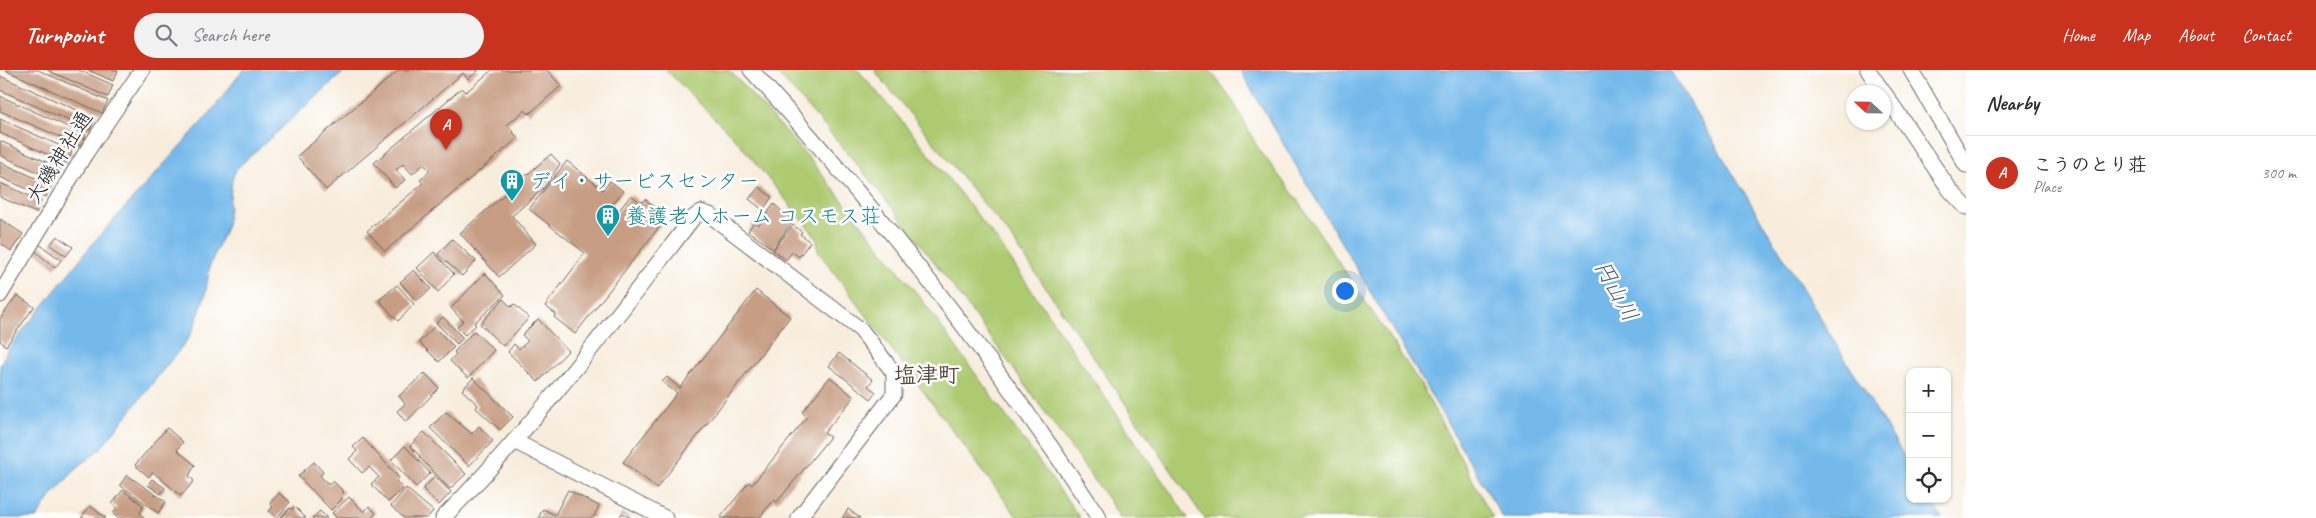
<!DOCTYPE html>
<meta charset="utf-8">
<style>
:root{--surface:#fff;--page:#f2f2f3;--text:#2b2b33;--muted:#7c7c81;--line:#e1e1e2;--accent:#c8321e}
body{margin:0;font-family:Caveat,"Klee One",sans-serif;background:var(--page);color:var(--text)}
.controls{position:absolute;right:15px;bottom:15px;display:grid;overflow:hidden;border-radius:10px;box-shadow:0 1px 4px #0004}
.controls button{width:45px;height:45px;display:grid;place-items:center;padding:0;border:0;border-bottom:1px solid var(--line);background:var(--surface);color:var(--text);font:25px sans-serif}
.compass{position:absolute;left:1846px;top:15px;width:45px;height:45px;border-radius:50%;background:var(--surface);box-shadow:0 1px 4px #0004;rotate:292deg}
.you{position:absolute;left:1344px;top:220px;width:18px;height:18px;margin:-12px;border:4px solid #fff;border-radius:50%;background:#1a73e8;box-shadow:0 0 0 8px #1a73e833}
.badge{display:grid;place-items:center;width:32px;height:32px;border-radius:50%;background:var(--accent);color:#fff;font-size:16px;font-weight:700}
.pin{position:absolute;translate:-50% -41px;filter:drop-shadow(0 1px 2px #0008)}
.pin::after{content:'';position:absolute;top:26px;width:18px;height:15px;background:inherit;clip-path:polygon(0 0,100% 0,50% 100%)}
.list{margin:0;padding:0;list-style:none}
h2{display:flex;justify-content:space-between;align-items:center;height:65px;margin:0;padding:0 20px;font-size:21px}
h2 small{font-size:16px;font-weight:400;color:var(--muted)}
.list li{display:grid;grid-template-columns:32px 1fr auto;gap:15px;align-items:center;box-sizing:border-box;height:75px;padding:0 20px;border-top:1px solid var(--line)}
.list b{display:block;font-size:19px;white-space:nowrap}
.list p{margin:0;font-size:16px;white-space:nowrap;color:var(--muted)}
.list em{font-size:16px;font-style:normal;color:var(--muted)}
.icon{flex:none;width:28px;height:28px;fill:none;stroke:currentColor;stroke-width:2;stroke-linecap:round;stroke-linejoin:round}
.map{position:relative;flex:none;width:1966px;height:448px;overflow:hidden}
header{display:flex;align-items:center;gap:30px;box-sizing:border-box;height:70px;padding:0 25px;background:var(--accent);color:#fff}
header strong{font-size:24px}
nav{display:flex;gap:28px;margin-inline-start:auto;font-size:18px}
.search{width:350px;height:45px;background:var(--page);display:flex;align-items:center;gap:12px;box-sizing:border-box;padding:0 18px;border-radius:28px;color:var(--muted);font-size:19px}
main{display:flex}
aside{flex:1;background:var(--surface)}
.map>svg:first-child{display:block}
</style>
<header>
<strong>Turnpoint</strong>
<div class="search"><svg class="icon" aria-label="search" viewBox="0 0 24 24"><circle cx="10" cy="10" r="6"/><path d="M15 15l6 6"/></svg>Search here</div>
<nav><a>Home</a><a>Map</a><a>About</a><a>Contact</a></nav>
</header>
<main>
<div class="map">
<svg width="1966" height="448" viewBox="0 0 1966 448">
<rect width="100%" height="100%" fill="#fff"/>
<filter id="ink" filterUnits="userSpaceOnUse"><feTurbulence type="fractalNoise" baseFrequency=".02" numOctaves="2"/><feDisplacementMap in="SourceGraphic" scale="10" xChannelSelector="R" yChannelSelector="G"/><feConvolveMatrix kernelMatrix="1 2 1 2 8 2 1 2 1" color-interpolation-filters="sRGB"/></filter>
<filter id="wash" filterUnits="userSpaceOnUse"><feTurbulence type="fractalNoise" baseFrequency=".0096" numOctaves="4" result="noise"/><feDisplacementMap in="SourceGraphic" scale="20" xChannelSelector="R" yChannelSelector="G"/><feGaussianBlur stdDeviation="1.12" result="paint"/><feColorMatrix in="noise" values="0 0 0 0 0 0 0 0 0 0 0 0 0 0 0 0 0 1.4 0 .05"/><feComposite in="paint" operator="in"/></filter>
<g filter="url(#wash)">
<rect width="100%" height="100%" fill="#f8eddd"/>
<!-- green -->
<path fill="#adca71" stroke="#647346" d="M666,0H729L803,81L919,226L1080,448H1018L818,181L817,168L739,73Z
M774,0H858L917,69L997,170L1188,448H1120L1108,429C1001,283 898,132 774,0Z
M874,0H1210L1234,33L1258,78L1296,128L1421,315L1493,448H1204L1008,163Z"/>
<!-- water -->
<path fill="#75b9eb" stroke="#486a84" d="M243,0H346L236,99L232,110L227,155L210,195L205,226L195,255L188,269L100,379L79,396L53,424L36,448H0V296L7,281L93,173L210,43Z
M1240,0H1670L1910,396V429H1930L1942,448H1503Z"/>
<g id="blocks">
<!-- building -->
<path fill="#c79d83" d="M5,0H38L108,31L102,43Z
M47,0H79L113,15L108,27Z
M88,0H116L118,1L113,11Z
M399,0H479L468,9L463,3L326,120L297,86Z
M492,0H547L561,16L529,44L525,40L507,55L518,68L385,181L367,161L423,113L420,110L430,101L424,94L412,104L403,94L396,100L405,110L395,118L374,93L462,18L466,22Z
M0,6L95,48L90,60L0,20Z
M0,26L86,65L81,76L0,41Z
M0,49L72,81L67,93L0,63Z
M0,71L60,98L55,110L0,85Z
M551,84L560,94L544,118L512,146L536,174L499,207L460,163Z
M567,91L603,120L610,111L623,121L603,146L610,152L631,125L641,133L645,129L667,147L575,264L554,247L556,244L545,236L585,183L529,139Z
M0,92L51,115L46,127L0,107Z
M0,113L41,131L36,143L0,127Z
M759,117L772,127L763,140L749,129Z
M774,134L793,151L773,179L748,161L754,152L759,155Z
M0,149L23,164L11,181L0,173Z
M793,155L802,162L800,164L810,172L799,187L792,182L786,190L773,180Z
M57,166L73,177L66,186L50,175Z
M452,169L476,191L462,206L438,184Z
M39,174L61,190L55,198L34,180Z
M434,182L454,204L438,222L417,198Z
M414,200L431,219L416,231L400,212Z
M485,203L505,225L474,253L476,255L465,265L457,257L463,251L451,238Z
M397,215L414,234L398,251L379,230Z
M756,220L790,247L657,418L623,392L677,323L662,312L667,307L680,318Z
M17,225L34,237L6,276L0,271V249Z
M503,229L511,237L514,234L529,248L503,276L480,254Z
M443,247L463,268L457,274L436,253Z
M538,249L568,281L538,312L508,282L514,274L519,279L528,271L522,265Z
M434,257L454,277L439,292L419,272Z
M474,261L494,280L468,308L450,291L456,284L454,282Z
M839,283L873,310L868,316L876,322L871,329L829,296Z
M425,303L439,318L406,352L397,341L405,334L399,326Z
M830,307L854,327L824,363L830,367L777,432L774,430L759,448H720L749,412L752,415L807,347L802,342Z
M473,308L513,347L500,360L476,338L478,335L462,320Z
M446,342L472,364L479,356L493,371L469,396L430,358Z
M167,358L183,372L177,380L195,395L189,406L194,411L181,426L153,402L149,407L135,395Z
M424,362L466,404L450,419L419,387L420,386L410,376Z
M363,368L399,408L396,411L403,419L388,432L371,414L379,407L369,397L362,403L349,389L357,381L353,377Z
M405,376L430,403L416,417L391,390Z
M314,392L323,402L320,406L329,415L333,411L344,422L340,426L342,429L331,440L298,406Z
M127,405L166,432L158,443L120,415Z
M435,406L451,422L439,435L423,419Z
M152,409L165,418L161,424L148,415Z
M406,418L433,441L427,448H404L391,436Z
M123,420L144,436L140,443L144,448H118L113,444L117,438L112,434Z
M568,420L599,436L593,448H538L543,439L555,445Z
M279,423L290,432L277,448L269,441L273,437L270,433Z
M349,427L364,442L369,436L376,443L371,448H337L332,443Z
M90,436L106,448H81Z
M294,436L306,448H280L290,438L292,440Z
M848,439L860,448H842Z
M320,441L327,448H312Z
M622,443L631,448H619Z"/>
</g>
</g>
<g filter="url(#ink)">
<use href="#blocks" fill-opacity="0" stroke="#696560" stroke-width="1"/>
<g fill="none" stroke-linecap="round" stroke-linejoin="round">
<defs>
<path id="street" d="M751,0C879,139 995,291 1099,448
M1868,0L1883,22
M1911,0L1966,95
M1884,23L1950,120L1966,137
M0,225L85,84L142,0
M514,371L665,448
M443,448C535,355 613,251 693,148L701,142L710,145L861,260L894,303V324L799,448"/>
</defs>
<!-- street casing -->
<use href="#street" stroke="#696560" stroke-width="17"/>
<!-- street -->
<use href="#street" stroke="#fff" stroke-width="15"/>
</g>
</g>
<!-- icons -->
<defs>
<symbol id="building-pin" viewBox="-11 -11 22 30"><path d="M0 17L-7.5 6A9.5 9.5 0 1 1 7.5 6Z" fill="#0f9aa8" stroke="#fff"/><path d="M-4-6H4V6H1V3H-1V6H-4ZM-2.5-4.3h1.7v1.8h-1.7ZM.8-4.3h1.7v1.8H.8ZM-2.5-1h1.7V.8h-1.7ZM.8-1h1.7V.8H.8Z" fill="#fff"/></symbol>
</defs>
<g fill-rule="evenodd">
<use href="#building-pin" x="498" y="97" width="28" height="38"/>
<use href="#building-pin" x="594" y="132" width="28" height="38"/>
</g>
<g text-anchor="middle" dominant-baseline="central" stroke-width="5" stroke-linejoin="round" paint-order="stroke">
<!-- street labels -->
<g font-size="21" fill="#1c1c1c" stroke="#fff">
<text transform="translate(59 87) rotate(-58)">大磯神社通</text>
</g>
<!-- culture labels -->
<g font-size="21" fill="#0d838f" stroke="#fff" text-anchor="start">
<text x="530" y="111">デイ・サービスセンター</text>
<text x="626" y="146">養護老人ホーム コスモス荘</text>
</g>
<!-- water labels -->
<g font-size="22" font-style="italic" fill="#405b6f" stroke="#fff">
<text transform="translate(1616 221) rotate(61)">円山川</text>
</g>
<!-- neighbourhood labels -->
<g font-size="22" font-weight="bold" fill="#584940" stroke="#fff">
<text x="927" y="305">塩津町</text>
</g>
</g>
</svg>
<div class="controls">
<button>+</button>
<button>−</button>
<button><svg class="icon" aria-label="locate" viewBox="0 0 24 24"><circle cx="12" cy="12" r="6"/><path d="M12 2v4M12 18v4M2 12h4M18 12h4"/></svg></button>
</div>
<svg class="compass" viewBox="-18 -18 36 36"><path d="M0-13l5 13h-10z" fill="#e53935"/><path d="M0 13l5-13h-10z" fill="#7c7c81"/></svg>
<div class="you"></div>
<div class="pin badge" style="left:446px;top:80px">A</div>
</div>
<aside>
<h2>Nearby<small></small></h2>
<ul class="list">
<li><span class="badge">A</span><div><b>こうのとり荘</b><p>Place</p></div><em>300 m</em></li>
</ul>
</aside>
</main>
